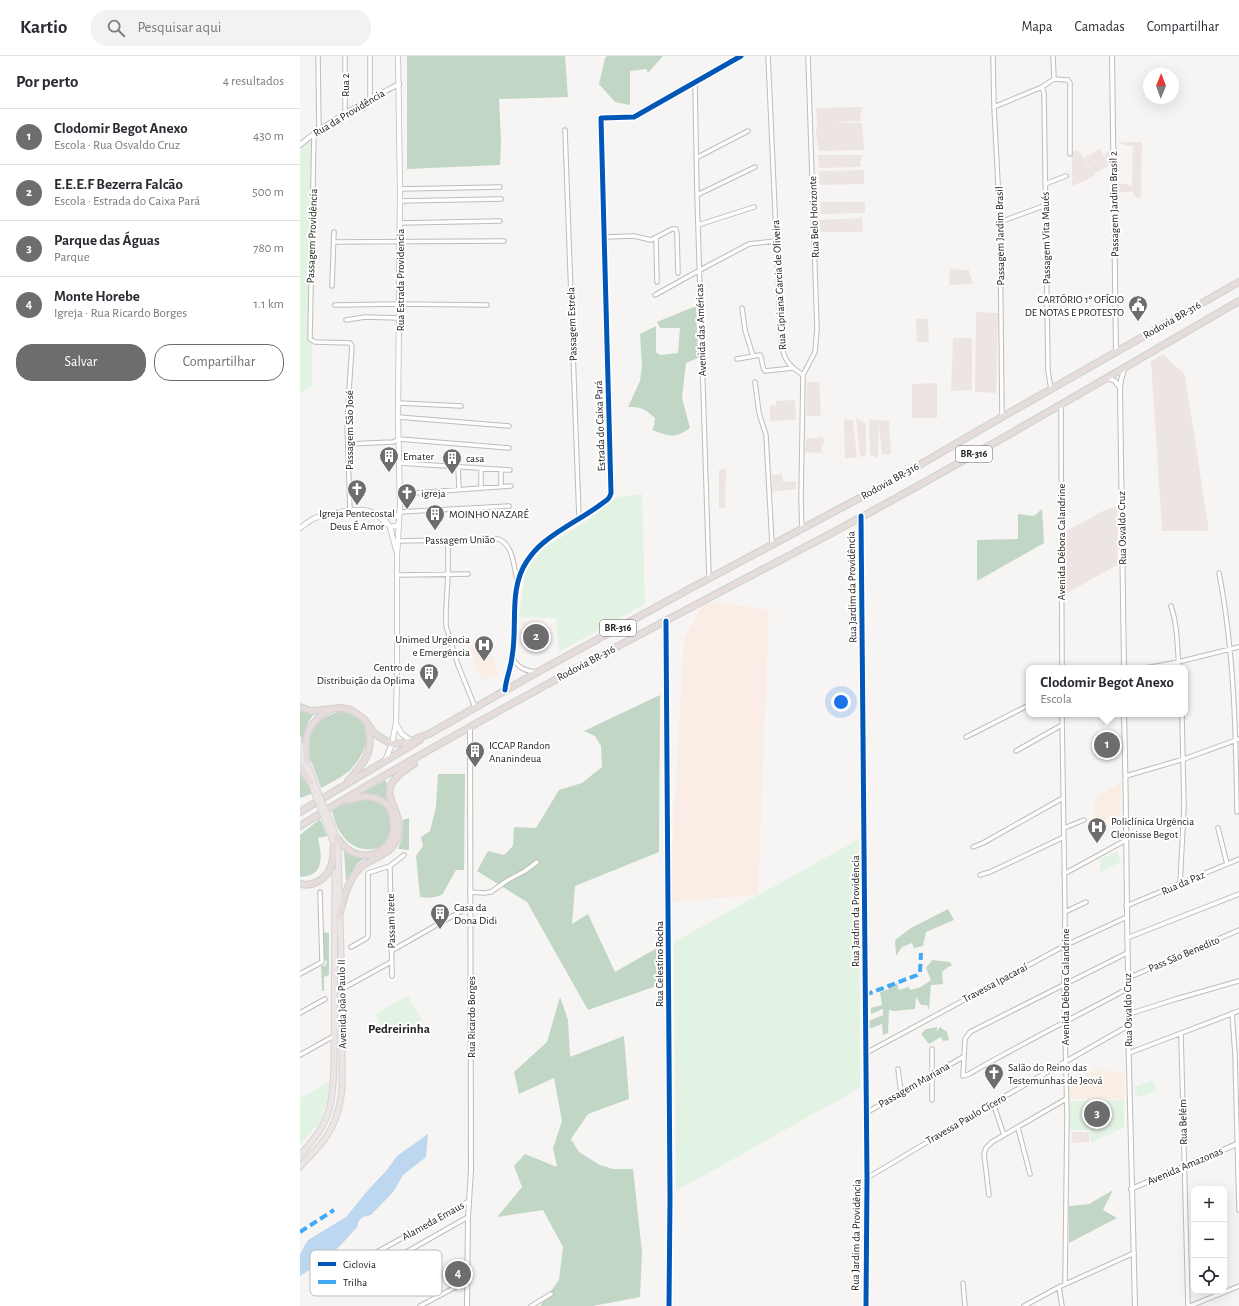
<!DOCTYPE html>
<html lang="pt">
<meta charset="utf-8">
<style>
:root{--surface:#fff;--page:#f2f2f3;--text:#2b2b33;--muted:#7c7c81;--line:#e1e1e2;--accent:#6e6c6c}
body{margin:0;font-family:"Alegreya Sans",sans-serif;background:var(--page);color:var(--text)}
.controls{position:absolute;right:12px;bottom:12px;display:grid;overflow:hidden;border-radius:8px;box-shadow:0 4px 16px #0002}
.controls button{width:36px;height:36px;display:grid;place-items:center;padding:0;border:0;border-bottom:1px solid var(--line);background:var(--surface);color:var(--text);font:20px sans-serif}
.compass{position:absolute;left:843px;top:12px;width:36px;height:36px;border-radius:50%;background:var(--surface);box-shadow:0 4px 16px #0002;rotate:1deg}
.you{position:absolute;left:541px;top:646px;width:14px;height:14px;margin:-10px;border:3px solid #fff;border-radius:50%;background:#1a73e8;box-shadow:0 0 0 6px #1a73e833}
.badge{display:grid;place-items:center;width:26px;height:26px;border-radius:50%;background:var(--accent);color:#fff;font-size:13px;font-weight:700}
.pin{position:absolute;translate:-50% -50%;border:2px solid #fff;box-shadow:0 1px 4px #0006}
.popup{position:absolute;left:726px;top:609px;width:162px;height:52px;box-sizing:border-box;display:grid;place-content:center;border-radius:8px;background:var(--surface);filter:drop-shadow(0 1px 3px #0005);font-size:13px;white-space:nowrap;color:var(--muted)}
.popup b{font-size:15px;color:var(--text)}
.popup::after{content:'';position:absolute;left:50%;top:100%;margin-left:-8px;border:8px solid transparent;border-top-color:var(--surface)}
.list{margin:0;padding:0;list-style:none}
h2{display:flex;justify-content:space-between;align-items:center;height:52px;margin:0;padding:0 16px;font-size:17px}
h2 small{font-size:13px;font-weight:400;color:var(--muted)}
.list li{display:grid;grid-template-columns:26px 1fr auto;gap:12px;align-items:center;box-sizing:border-box;height:56px;padding:0 16px;border-top:1px solid var(--line)}
.list b{display:block;font-size:15px;white-space:nowrap}
.list p{margin:0;font-size:13px;white-space:nowrap;color:var(--muted)}
.list em{font-size:13px;font-style:normal;color:var(--muted)}
.actions{display:flex;gap:8px;padding:12px 16px}
.actions a{flex:1;padding:9px 0;border:1px solid var(--accent);border-radius:16px;text-align:center;font-size:14px;color:var(--accent)}
.actions .main{background:var(--accent);color:#fff}
.icon{flex:none;width:22px;height:22px;fill:none;stroke:currentColor;stroke-width:2;stroke-linecap:round;stroke-linejoin:round}
.map{position:relative;flex:none;width:939px;height:1250px;overflow:hidden}
header{display:flex;align-items:center;gap:24px;box-sizing:border-box;height:56px;padding:0 20px;background:var(--surface);border-bottom:1px solid var(--line)}
header strong{font-size:19px}
nav{display:flex;gap:22px;margin-inline-start:auto;font-size:14px}
.search{width:280px;height:36px;background:var(--page);display:flex;align-items:center;gap:10px;box-sizing:border-box;padding:0 14px;border-radius:16px;color:var(--muted);font-size:15px}
main{display:flex}
aside{flex:1;background:var(--surface)}
.map>svg:first-child{display:block}
</style>
<header>
<strong>Kartio</strong>
<div class="search"><svg class="icon" aria-label="search" viewBox="0 0 24 24"><circle cx="10" cy="10" r="6"/><path d="M15 15l6 6"/></svg>Pesquisar aqui</div>
<nav><a>Mapa</a><a>Camadas</a><a>Compartilhar</a></nav>
</header>
<main>
<aside>
<h2>Por perto<small>4 resultados</small></h2>
<ul class="list">
<li><span class="badge">1</span><div><b>Clodomir Begot Anexo</b><p>Escola · Rua Osvaldo Cruz</p></div><em>430 m</em></li>
<li><span class="badge">2</span><div><b>E.E.E.F Bezerra Falcão</b><p>Escola · Estrada do Caixa Pará</p></div><em>500 m</em></li>
<li><span class="badge">3</span><div><b>Parque das Águas</b><p>Parque</p></div><em>780 m</em></li>
<li><span class="badge">4</span><div><b>Monte Horebe</b><p>Igreja · Rua Ricardo Borges</p></div><em>1.1 km</em></li>
</ul>
<div class="actions"><a class="main">Salvar</a><a>Compartilhar</a></div>
</aside>
<div class="map">
<svg width="939" height="1250" viewBox="0 0 939 1250">
<rect width="100%" height="100%" fill="#f7f5f4"/>
<!-- built -->
<path fill="#ede5e2" d="M562,51L560,65L534,66L562,67L564,94L519,95L516,78L517,67L516,52Z
M819,86H842L841,142L834,141L833,136H816V128H828L832,131L833,90L824,89Z
M800,93L808,107L804,98L810,94V109L793,118L794,119L784,125L772,130V96L778,94L789,111L798,105L789,110L784,102Z
M518,99H562L560,111L519,112Z
M564,114V128L520,129L519,115Z
M520,146H565V157L521,158Z
M562,162L563,176H520L519,164Z
M650,213L669,214L673,228L649,229Z
M676,256L698,257L696,337L675,336Z
M616,263H628L629,286H617Z
M653,282H672V334L651,335Z
M863,298L885,319L909,475H862L851,305Z
M507,326H519L521,360H507L506,363Z
M637,327V362H612V328Z
M495,344L496,364L470,365V350L476,349V345Z
M556,362L566,368V399L560,401Z
M544,363L553,365L557,401L545,403Z
M569,363L589,365L591,399L582,398L579,369L578,402L570,399Z
M523,381L524,388L522,389L521,397L505,396L506,383Z
M426,413L425,452L419,453V414Z
M482,418L483,426L496,425V433L472,436V419Z
M817,450L818,510H815L764,539L763,477L803,455Z
M772,1076H789V1086L772,1087Z"/>
<!-- education -->
<path fill="#f8eee4" d="M237,564L238,577H249V585L224,591L222,566Z
M798,683H821V692H793L794,686Z
M821,727L820,758L795,770V741Z
M801,1011L802,1015L808,1013L810,1016H825L824,1043H768V1029Z"/>
<!-- medical -->
<path fill="#faede5" d="M405,544L469,554L458,839L369,846L384,583Z
M174,587L176,591L183,588L185,593L189,592L199,618L182,625L168,589Z"/>
<!-- green -->
<path fill="#e2f2e3" d="M12,82V330L0,337V92Z
M342,438L345,548L259,596L256,562L219,561L225,516L243,493L291,462L317,441Z
M559,783L560,1032L376,1135L374,886Z
M817,795L821,806L800,816V804Z
M108,940L122,964L88,982L75,958Z
M853,1024L857,1035L838,1041L834,1031Z
M29,1026L28,1043L20,1066L0,1089V1042Z
M824,1044V1071L791,1087L790,1074H770V1045Z"/>
<!-- forest -->
<path fill="#c1d6c4" d="M107,0H265L268,41L199,43L201,84L200,109L107,113Z
M307,0H363L348,17L346,13L330,15V49L315,46L299,28L305,2Z
M396,250L398,302L386,307L382,342L390,372C375,383 369,380 352,374L354,370L355,362C345,353 342,351 328,351L340,325L342,310L340,278L356,270V296L360,299L378,297L380,272H360L357,266Z
M742,453L744,487L677,525V484L718,483V458L734,460Z
M360,639L359,796L275,830L272,868L288,858L315,916L362,889V928L288,954L227,846L177,815L188,795L204,799L213,790L214,771L236,772L259,734L282,727L302,711L301,690L295,680L284,675Z
M0,652L15,657C7,666 4,674 3,687L0,679Z
M39,656C43,656 50,656 54,659C75,672 66,697 52,712C45,720 30,727 21,732L9,699V676C18,666 25,659 39,656Z
M0,714L10,726L11,738L0,742Z
M138,718H165L164,814H156L142,839L130,842L120,841L116,800L123,790L121,781L130,775L136,751Z
M86,724L90,750L62,737Z
M58,743H75L88,754L92,767L89,787C70,798 52,795 40,776C36,770 34,762 32,755L39,750Z
M109,762V794L98,793L102,781L103,764Z
M20,763L27,780L18,782C22,800 25,820 0,821V779Z
M44,794L65,802L57,808L46,825Z
M648,853L654,864L626,876L623,890L614,892L612,887L602,891L596,900L595,884L611,872Z
M23,876L29,877V919L24,921V935H22L21,910H25L27,906L23,902Z
M632,904L650,906L652,910L648,911L642,916L643,928L631,929L629,954L627,949H621L616,941L615,953L594,955L589,954L588,977L583,979L582,968L569,973V965L583,959V953L571,958V952L582,949L580,936L589,933V931L597,927L599,934L608,931L611,934L621,931L631,924L626,912Z
M260,941L268,964L270,1001L324,980L329,1043L288,1058L271,1083L279,1096L300,1109L313,1113H333L342,1196L340,1241L293,1250H240L259,1224L263,1191L243,1154L197,1161L222,1131L214,1110L225,1098L257,1111L253,1092L262,1065L254,1022L219,1038L214,1016L247,986Z
M637,971V976L640,971L647,976L649,984L643,985L641,981L629,988L621,978L626,973Z
M813,1134L803,1154L817,1162L769,1187V1150L789,1148Z"/>
<!-- water -->
<path fill="#bed7f0" d="M128,1078L126,1101L103,1119L94,1135L71,1159L63,1161L58,1166V1170L40,1190L32,1197L30,1201L0,1220V1198L8,1184L46,1161L69,1133L86,1115L97,1100Z"/>
<g fill="none" stroke-linecap="round" stroke-linejoin="round">
<defs>
<path id="minor" d="M18,0L19,74
M45,0V58
M70,0V44
M468,0L481,287C484,304 489,310 503,319
M693,0L694,51L700,166L702,361
M753,0L754,23
M395,27L397,139L409,522
M742,31L744,37L748,315L751,333
M694,51L742,31L754,23L768,24L770,27V98
M265,74L279,462
M14,77L10,283L15,286L50,287L52,290L47,365L50,455
M396,102L448,75
M745,128L766,120
M100,133L200,131
M397,139L455,111
M100,145L201,143
M700,166L746,149
M100,167L200,165
M398,169L454,151
M305,181L334,180L351,184L372,173H376L377,178L378,217
M356,181L357,226
M34,186L204,185
M32,230L34,176
M355,239L400,214L449,188L476,185
M35,249L99,248L187,249
M442,252L445,274L453,300
M46,264L65,261L99,262
M437,303L460,299C463,303 461,310 465,315L493,312
M503,319L515,296L517,273L508,0
M455,326L459,357L466,379L472,488
M99,347L161,350
M761,348L762,612
M98,361L209,370
M48,388L93,386L99,383L209,392
M99,407L210,414
M158,411L159,433
M181,413V432
M201,414V431
M100,438L211,430
M99,456L209,450
M561,460L567,1122L566,1250
M502,473L501,443L503,319
M148,484V518L146,554V570L158,609L175,651
M98,485L198,483C213,488 214,511 217,524
M919,517C934,594 936,677 937,756
M98,519L168,518
M871,550C878,570 877,591 879,612
M366,565L370,1142L369,1250
M212,601C218,612 225,615 237,616
M846,612L878,606L939,591
M205,634C206,622 211,612 212,601C218,570 208,533 227,505C231,499 237,492 243,487C262,471 285,461 304,446C308,444 310,441 311,437L301,62L334,61L441,0
M762,658L765,856L764,929L767,1059L765,1228
M666,681L729,649
M716,695L762,669
M826,720L884,703L939,683
M764,772L784,764
M918,772L927,808
M673,791L683,787L763,742
M90,810L92,920
M764,818L826,784
M680,819L690,816L764,781
M880,829L884,751L882,658
M170,836L184,837L191,836L208,824L225,815L237,806
M826,850L939,803
M765,856L786,846
M827,882L939,838
M51,891L67,882L68,879V817L90,810L104,799
M91,895L170,850
M827,897L670,976L665,983L663,1020L669,1018C721,988 775,961 829,932
M0,918L22,906L20,836
M828,922L939,874
M42,933L91,906
M0,957L25,943
M932,957L935,998L939,1154
M829,958L876,943L939,925
M881,978L888,1250
M632,993V1044
M566,997L764,890L827,861
M829,997L939,955
M0,999L34,980
M598,1013L601,1037
M693,1047L704,1079
M566,1057L663,1001
M718,1072L730,1118
M567,1122L693,1047L828,970
M689,1139L684,1098L686,1092L692,1086L766,1043
M77,1196L169,1145
M73,1215L168,1161
M663,1227L665,1250
M759,1231L762,1250
M120,1250L167,1225
M231,1250L251,1238
M724,1250L759,1231L834,1197
M890,1250L939,1230"/>
<path id="tertiary" d="M812,0L816,296
M0,89C29,64 65,46 99,28
M807,322L815,325L820,332
M824,612L820,333L821,324L825,311
M824,658C827,758 826,858 829,958L828,970L835,1250
M831,1133L939,1087
M167,1250L168,1161L171,1114L170,672"/>
<path id="secondary" d="M99,467L96,470L90,471L85,464L86,460L92,457L99,461
M90,471L96,494
M0,472C4,469 9,465 13,463C26,457 59,451 72,456C78,458 82,464 87,468
M96,668L102,678L110,684
M85,705L92,688L96,667L97,619V500L100,449L98,361L100,133L98,0"/>
<path id="primary" d="M0,688L15,729
M0,698L12,730
M29,774L35,792
M0,1099C30,1067 32,1053 34,1010L35,816
M0,1111C7,1102 16,1095 23,1085C35,1070 40,1052 42,1033V933L38,796L36,781L33,772"/>
<path id="trunk" d="M0,651L11,655L41,652L51,654L64,663L75,678L83,683L92,688L105,687L129,678L234,618L393,531L597,422L702,361L939,226
M7,706C4,680 6,669 29,654
M0,711L10,726
M48,725C64,707 74,697 68,671
M0,756L120,684
M0,770C172,665 352,572 530,478C668,404 803,324 939,245
M36,781C41,787 46,794 54,797C69,803 86,796 92,781C94,776 94,771 93,766C92,741 69,737 50,744
M0,828C13,831 27,823 31,810C34,803 33,795 34,788
M39,860C44,843 47,825 60,812C73,800 90,801 97,782C108,748 64,738 114,708"/>
</defs>
<!-- minor casing -->
<use href="#minor" stroke="#bebcbc" stroke-width="5.5"/>
<!-- tertiary casing -->
<use href="#tertiary" stroke="#bebcbc" stroke-width="6"/>
<!-- secondary casing -->
<use href="#secondary" stroke="#bebcbc" stroke-width="6"/>
<!-- primary casing -->
<use href="#primary" stroke="#d4d3d3" stroke-width="7"/>
<!-- trunk casing -->
<use href="#trunk" stroke="#d4d3d3" stroke-width="8"/>
<!-- minor -->
<use href="#minor" stroke="#fefefd" stroke-width="3.5"/>
<!-- tertiary -->
<use href="#tertiary" stroke="#fefefd" stroke-width="4"/>
<!-- secondary -->
<use href="#secondary" stroke="#fefefd" stroke-width="4.5"/>
<!-- primary -->
<use href="#primary" stroke="#ebe5e4" stroke-width="5"/>
<!-- trunk -->
<use href="#trunk" stroke="#e5dcdb" stroke-width="5.5"/>
<defs>
<path id="primary-bridge" d="M15,729L33,772
M13,733L29,774"/>
</defs>
<!-- primary-bridge casing -->
<use href="#primary-bridge" stroke="#d4d3d3" stroke-width="7" stroke-linecap="butt"/>
<!-- primary-bridge -->
<use href="#primary-bridge" stroke="#ebe5e4" stroke-width="5"/>
<!-- quiet -->
<path stroke="#3fa9f5" stroke-width="4" stroke-dasharray="8 4" stroke-linecap="butt" d="M565,939L617,919L620,916L621,897
M0,1176L34,1154"/>
<defs>
<path id="cycleway" d="M561,460L567,1122L566,1250
M366,565L370,1142L369,1250
M205,634C206,622 211,612 212,601C218,570 208,533 227,505C231,499 237,492 243,487C262,471 285,461 304,446C308,444 310,441 311,437L301,62L334,61L441,0"/>
</defs>
<!-- cycleway casing -->
<use href="#cycleway" stroke="#fff" stroke-width="8"/>
<!-- cycleway -->
<use href="#cycleway" stroke="#0057b8" stroke-width="5"/>
</g>
<!-- icons -->
<defs>
<symbol id="civic-pin" viewBox="-11 -11 22 30"><path d="M0 17L-7.5 6A9.5 9.5 0 1 1 7.5 6Z" fill="#6e6c6c" stroke="#fff"/><path d="M-.6-6.5H3V-4.5H.6V-3L4-1V1h2V6H-6V1h2V-1L-.6-3ZM-1.2 2.5V6h2.4V2.5Z" fill="#fff"/></symbol>
<symbol id="building-pin" viewBox="-11 -11 22 30"><path d="M0 17L-7.5 6A9.5 9.5 0 1 1 7.5 6Z" fill="#6e6c6c" stroke="#fff"/><path d="M-4-6H4V6H1V3H-1V6H-4ZM-2.5-4.3h1.7v1.8h-1.7ZM.8-4.3h1.7v1.8H.8ZM-2.5-1h1.7V.8h-1.7ZM.8-1h1.7V.8H.8Z" fill="#fff"/></symbol>
<symbol id="church-pin" viewBox="-11 -11 22 30"><path d="M0 17L-7.5 6A9.5 9.5 0 1 1 7.5 6Z" fill="#6e6c6c" stroke="#fff"/><path d="M-1.2-6h2.4v3.5h3.3v2.4h-3.3V6h-2.4V-.1h-3.3v-2.4h3.3Z" fill="#fff"/></symbol>
<symbol id="hospital-pin" viewBox="-11 -11 22 30"><path d="M0 17L-7.5 6A9.5 9.5 0 1 1 7.5 6Z" fill="#6e6c6c" stroke="#fff"/><path d="M-5-5h3v3.5h4V-5h3V5h-3V1.5h-4V5h-3Z" fill="#fff"/></symbol>
</defs>
<g fill-rule="evenodd">
<use href="#civic-pin" x="827" y="238" width="22" height="30"/>
<use href="#building-pin" x="78" y="389" width="22" height="30"/>
<use href="#building-pin" x="141" y="391" width="22" height="30"/>
<use href="#church-pin" x="46" y="422" width="22" height="30"/>
<use href="#church-pin" x="96" y="426" width="22" height="30"/>
<use href="#building-pin" x="124" y="447" width="22" height="30"/>
<use href="#hospital-pin" x="173" y="578" width="22" height="30"/>
<use href="#building-pin" x="118" y="606" width="22" height="30"/>
<use href="#building-pin" x="164" y="684" width="22" height="30"/>
<use href="#hospital-pin" x="786" y="760" width="22" height="30"/>
<use href="#building-pin" x="129" y="846" width="22" height="30"/>
<use href="#church-pin" x="683" y="1006" width="22" height="30"/>
</g>
<g text-anchor="middle" dominant-baseline="central" stroke-width="4" stroke-linejoin="round" paint-order="stroke">
<!-- shield labels -->
<g fill="#fff" stroke="#666564" stroke-width="1">
<rect x="656" y="390" width="36" height="16" rx="3"/>
<rect x="300" y="564" width="36" height="16" rx="3"/>
</g>
<g font-size="10" font-weight="bold" fill="#242322">
<text x="674" y="398">BR-316</text>
<text x="318" y="572">BR-316</text>
</g>
<!-- street labels -->
<g font-size="11" fill="#242322" stroke="#fff">
<text transform="translate(45 29) rotate(-90)">Rua 2</text>
<text transform="translate(49 57) rotate(-31)">Rua da Providência</text>
<text transform="translate(814 148) rotate(-91)">Passagem Jardim Brasil 2</text>
<text transform="translate(514 161) rotate(-92)">Rua Belo Horizonte</text>
<text transform="translate(12 180) rotate(-88)">Passagem Providência</text>
<text transform="translate(700 180) rotate(-91)">Passagem Jardim Brasil</text>
<text transform="translate(746 182) rotate(-91)">Passagem Vita Maués</text>
<text transform="translate(100 224) rotate(-90)">Rua Estrada Providencia</text>
<text transform="translate(479 229) rotate(-93)">Rua Cipriana Garcia de Oliveira</text>
<text transform="translate(872 264) rotate(-30)">Rodovia BR-316</text>
<text transform="translate(272 268) rotate(-92)">Passagem Estrela</text>
<text transform="translate(401 274) rotate(-92)">Avenida das Américas</text>
<text transform="translate(300 370) rotate(-92)">Estrada do Caixa Pará</text>
<text transform="translate(49 374) rotate(-90)">Passagem São José</text>
<text transform="translate(590 425) rotate(-29)">Rodovia BR-316</text>
<text transform="translate(822 472) rotate(-91)">Rua Osvaldo Cruz</text>
<text transform="translate(160 484) rotate(-1)">Passagem União</text>
<text transform="translate(761 486) rotate(-90)">Avenida Débora Calandrine</text>
<text transform="translate(552 531) rotate(-91)">Rua Jardim da Providência</text>
<text transform="translate(286 607) rotate(-28)">Rodovia BR-316</text>
<text transform="translate(883 827) rotate(-23)">Rua da Paz</text>
<text transform="translate(555 855) rotate(-90)">Rua Jardim da Providência</text>
<text transform="translate(91 865) rotate(-91)">Passam Izete</text>
<text transform="translate(884 898) rotate(-23)">Pass São Benedito</text>
<text transform="translate(359 908) rotate(-90)">Rua Celestino Rocha</text>
<text transform="translate(695 927) rotate(-28)">Travessa Ipacaraí</text>
<text transform="translate(765 931) rotate(-90)">Avenida Débora Calandrine</text>
<text transform="translate(42 948) rotate(-91)">Avenida João Paulo II</text>
<text transform="translate(828 954) rotate(-91)">Rua Osvaldo Cruz</text>
<text transform="translate(171 961) rotate(-90)">Rua Ricardo Borges</text>
<text transform="translate(614 1029) rotate(-30)">Passagem Mariana</text>
<text transform="translate(666 1063) rotate(-30)">Travessa Paulo Cícero</text>
<text transform="translate(883 1066) rotate(-91)">Rua Belém</text>
<text transform="translate(885 1110) rotate(-23)">Avenida Amazonas</text>
<text transform="translate(133 1165) rotate(-29)">Alameda Emaus</text>
<text transform="translate(556 1179) rotate(-89)">Rua Jardim da Providência</text>
</g>
<!-- poi labels -->
<g font-size="11" fill="#242322" stroke="#fff" text-anchor="start">
<text x="824" y="243" text-anchor="end">CARTÓRIO 1º OFÍCIO<tspan x="824" dy="13">DE NOTAS E PROTESTO</tspan></text>
<text x="103" y="400">Emater</text>
<text x="166" y="402">casa</text>
<text x="121" y="437">igreja</text>
<text x="57" y="457" text-anchor="middle">Igreja Pentecostal<tspan x="57" dy="13">Deus É Amor</tspan></text>
<text x="149" y="458">MOINHO NAZARÉ</text>
<text x="170" y="583" text-anchor="end">Unimed Urgência<tspan x="170" dy="13">e Emergência</tspan></text>
<text x="115" y="611" text-anchor="end">Centro de<tspan x="115" dy="13">Distribuição da Oplima</tspan></text>
<text x="189" y="689">ICCAP Randon<tspan x="189" dy="13">Ananindeua</tspan></text>
<text x="811" y="765">Policlínica Urgência<tspan x="811" dy="13">Cleonisse Begot</tspan></text>
<text x="154" y="851">Casa da<tspan x="154" dy="13">Dona Didi</tspan></text>
<text x="708" y="1011">Salão do Reino das<tspan x="708" dy="13">Testemunhas de Jeová</tspan></text>
</g>
<!-- quarter labels -->
<g font-size="13" font-weight="bold" fill="#242322" stroke="#fff">
<text x="99" y="973">Pedreirinha</text>
</g>
</g>
<!-- legend -->
<rect x="10" y="1194" width="132" height="46" rx="6" fill="#fff" stroke="#bdbdbd" stroke-width="1"/>
<rect x="18" y="1206" width="18" height="4" fill="#0057b8"/>
<rect x="18" y="1224" width="18" height="4" fill="#3fa9f5"/>
<g font-size="11" fill="#242322">
<text x="43" y="1212">Ciclovia</text>
<text x="43" y="1230">Trilha</text>
</g>
</svg>
<div class="controls">
<button>+</button>
<button>−</button>
<button><svg class="icon" aria-label="locate" viewBox="0 0 24 24"><circle cx="12" cy="12" r="6"/><path d="M12 2v4M12 18v4M2 12h4M18 12h4"/></svg></button>
</div>
<svg class="compass" viewBox="-18 -18 36 36"><path d="M0-13l5 13h-10z" fill="#e53935"/><path d="M0 13l5-13h-10z" fill="#7c7c81"/></svg>
<div class="you"></div>
<div class="pin badge" style="left:807px;top:689px">1</div>
<div class="popup"><b>Clodomir Begot Anexo</b>Escola</div>
<div class="pin badge" style="left:236px;top:581px">2</div>
<div class="pin badge" style="left:797px;top:1058px">3</div>
<div class="pin badge" style="left:158px;top:1218px">4</div>
</div>
</main>
